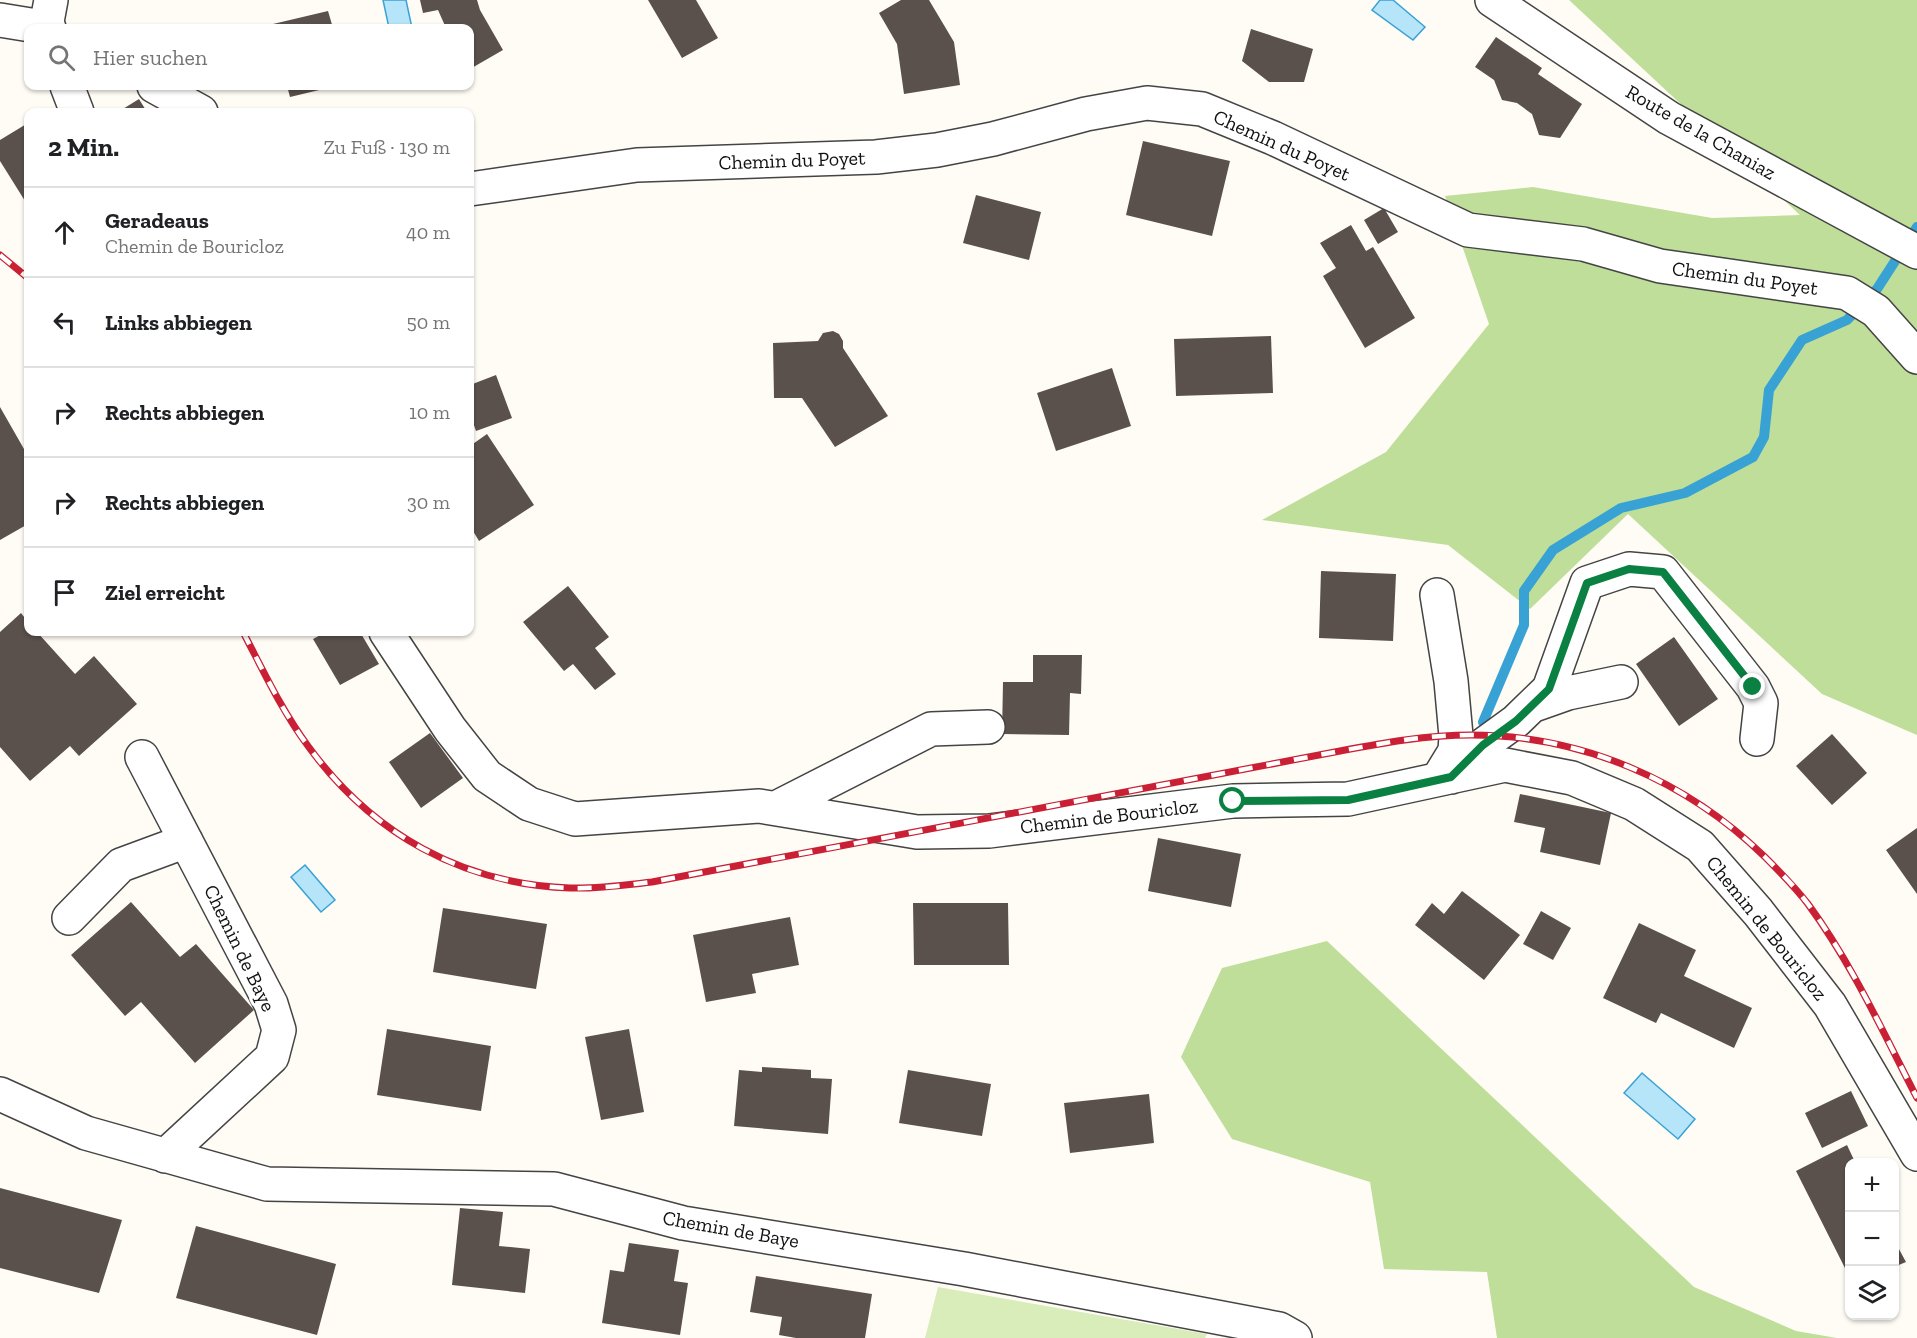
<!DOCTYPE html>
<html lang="de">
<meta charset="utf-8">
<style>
:root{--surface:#fff;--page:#f6f6f6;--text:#202124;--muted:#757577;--line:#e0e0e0}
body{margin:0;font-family:"Zilla Slab",serif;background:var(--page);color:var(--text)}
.controls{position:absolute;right:18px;bottom:18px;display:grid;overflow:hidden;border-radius:12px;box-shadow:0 2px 4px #0004}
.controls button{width:54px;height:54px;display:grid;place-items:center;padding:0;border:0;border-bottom:2px solid var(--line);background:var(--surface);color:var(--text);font:30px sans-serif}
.stop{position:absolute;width:18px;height:18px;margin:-14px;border:4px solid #0b8043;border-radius:50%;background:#fff}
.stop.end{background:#0b8043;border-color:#fff;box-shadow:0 2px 6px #0008}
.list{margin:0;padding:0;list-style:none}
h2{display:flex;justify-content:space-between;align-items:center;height:78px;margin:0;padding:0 24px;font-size:26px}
h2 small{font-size:20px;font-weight:400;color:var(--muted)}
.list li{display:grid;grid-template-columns:39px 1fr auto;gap:18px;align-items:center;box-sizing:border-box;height:90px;padding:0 24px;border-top:2px solid var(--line)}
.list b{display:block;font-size:22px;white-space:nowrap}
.list p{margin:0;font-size:20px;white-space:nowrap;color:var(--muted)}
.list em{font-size:20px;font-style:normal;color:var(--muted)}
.icon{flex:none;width:33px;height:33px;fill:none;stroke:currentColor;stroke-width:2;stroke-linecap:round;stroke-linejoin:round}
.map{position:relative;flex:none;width:1917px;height:1338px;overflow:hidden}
.search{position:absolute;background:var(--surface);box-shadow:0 2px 4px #0004;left:24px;top:24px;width:450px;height:66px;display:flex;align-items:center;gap:15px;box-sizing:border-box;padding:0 21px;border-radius:12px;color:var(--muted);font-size:22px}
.panel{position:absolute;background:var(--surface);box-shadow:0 2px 4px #0004;left:24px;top:108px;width:450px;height:528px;border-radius:12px}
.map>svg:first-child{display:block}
</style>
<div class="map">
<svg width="1917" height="1338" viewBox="0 0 1917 1338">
<rect width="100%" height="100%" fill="#fffcf5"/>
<!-- green -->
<path fill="#d9edbb" d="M938,1287L1207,1334L1205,1338H925Z"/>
<!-- forest -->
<path fill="#bede99" d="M1569,0H1917V735L1822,694L1628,514L1530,609L1448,545L1262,520L1386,452L1489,324L1445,196L1533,187L1712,218L1800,215Z
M1327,941L1694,1287L1796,1331L1837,1338H1497L1487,1272L1384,1269L1370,1182L1232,1139L1181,1057L1222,968Z"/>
<!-- water -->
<path fill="#b6e5f9" stroke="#39a2d4" stroke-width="1.5" d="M383,0H406L412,28H389Z
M1380,0H1393L1425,27L1413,40L1372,10Z
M305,865L335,900L321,912L291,877Z
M1642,1073L1695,1119L1678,1139L1624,1093Z"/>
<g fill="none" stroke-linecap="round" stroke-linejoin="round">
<!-- stream -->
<path stroke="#39a2d4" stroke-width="10" d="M1483,722L1524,625V591L1553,550L1621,508L1685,493L1753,457L1764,437L1769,390L1802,340L1847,320L1877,289L1917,227"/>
</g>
<!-- building -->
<path fill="#5a514c" d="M420,0H477L480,10L503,50L470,69V28H446L438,10L423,13Z
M648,0H696L718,38L682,58Z
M901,0H929L954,42L960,85L904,94L897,44L879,13Z
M328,11L333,28H274L273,24Z
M1251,29L1313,49L1304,82H1269L1242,61Z
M1496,37L1542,68L1538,74L1582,104L1560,138L1539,135L1532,114L1517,103L1502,100L1494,80L1475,67Z
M287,86H336L290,97Z
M139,99L147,112H118Z
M28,123V199L25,201L0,161V140Z
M1143,141L1230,161L1212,236L1126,215Z
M976,195L1041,212L1029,260L963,243Z
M1384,208L1398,232L1378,244L1364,220Z
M1351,225L1366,251L1373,247L1415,318L1365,348L1323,276L1336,268L1320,243Z
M833,331L839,334L843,341V348L888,416L835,447L802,398H774L773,343L818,341L823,333Z
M1271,336L1273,393L1176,396L1174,339Z
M1112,368L1131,426L1056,451L1037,393Z
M496,375L512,418L476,431L470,414V385Z
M0,407L28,456V524L0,540Z
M487,434L534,505L479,541L470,526V446Z
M1321,571L1396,574L1393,641L1319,638Z
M568,586L609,637L595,648L616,674L595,690L573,664L564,671L523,622Z
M21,613L28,622V632H37L75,674L94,656L137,704L79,756L70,746L30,781L0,747V632Z
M326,632H360L379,664L340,685L313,639Z
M1674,637L1718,699L1679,726L1636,664Z
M1033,655H1082L1081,694L1070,693L1069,735L1002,734L1003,682H1033Z
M430,733L463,778L421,808L389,762Z
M1832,734L1867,773L1832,805L1796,766Z
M1520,794L1611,813L1600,865L1540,852L1545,828L1514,822Z
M1917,828V894L1886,850Z
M1158,838L1241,854L1231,907L1148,891Z
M1462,891L1520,935L1484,980L1415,925L1432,903L1444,914Z
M131,902L180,957L196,944L254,1010L195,1063L141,1002L125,1016L71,955Z
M913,903H1008L1009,965H914Z
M443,908L547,924L536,989L433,972Z
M1541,911L1571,928L1553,960L1523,944Z
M790,917L799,965L752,974L756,993L706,1002L693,935Z
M1639,923L1696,950L1684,976L1752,1008L1734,1048L1661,1013L1656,1023L1603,998Z
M387,1029L491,1046L481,1111L377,1095Z
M629,1029L644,1112L601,1120L585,1037Z
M762,1067L811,1070V1078L832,1079L828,1134L734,1126L739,1070L762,1072Z
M908,1070L991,1084L982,1136L899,1123Z
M1851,1091L1868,1126L1822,1148L1805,1113Z
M1149,1094L1154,1143L1070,1153L1064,1103Z
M1847,1145L1855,1162H1850V1278L1796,1171Z
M0,1188L122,1220L99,1293L0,1268Z
M460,1208L503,1212L499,1246L530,1249L525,1293L452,1285Z
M196,1226L336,1264L317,1335L176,1298Z
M1894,1240L1906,1262L1894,1267Z
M629,1243L679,1250L674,1281L688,1283L680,1335L602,1323L610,1270L624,1272Z
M756,1276L872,1294L865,1338H796L779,1335L782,1317L750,1312Z"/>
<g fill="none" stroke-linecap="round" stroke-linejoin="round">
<defs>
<path id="minor" d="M1492,0L1669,118L1917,252
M0,20L49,28
M46,27L51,0
M67,86L77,112
M154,86L201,112
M470,189L637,165L876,157L937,150L993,139L1086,114L1147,103L1202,109L1273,138L1468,230L1583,244L1660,266L1847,293L1876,311L1917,357
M1437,595L1451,681L1456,736L1455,751L1438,779
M386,632L450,729L487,776L529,804L575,819L759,806L917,832L989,831L1233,801L1348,799L1505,765L1572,778L1634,804L1700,846L1758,912L1830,1005L1917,1154
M1534,705L1568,693L1621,682
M142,757L271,1004L279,1030L272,1057L165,1156
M1451,777L1483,745L1516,721L1549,689L1587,583L1629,569L1663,572L1753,687L1761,703L1757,739
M776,808L931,729L988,727
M69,918L121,865L186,841
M0,1094L86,1133L267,1184L554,1189L683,1223L964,1269L1279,1329L1295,1338"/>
</defs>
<!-- minor casing -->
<use href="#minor" stroke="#444" stroke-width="36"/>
<!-- minor -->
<use href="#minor" stroke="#fff" stroke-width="33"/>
<defs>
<path id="rail" d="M0,255L28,278
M243,632C263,670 282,711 308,746C372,834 462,884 570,888C597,889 625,885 652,882L1340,751C1383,743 1426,735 1471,735C1581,735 1686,780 1765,857C1780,872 1795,887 1808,904C1852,964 1883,1032 1917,1098"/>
</defs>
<!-- rail casing -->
<use href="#rail" stroke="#ca2035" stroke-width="7"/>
<!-- rail -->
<use href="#rail" stroke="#fff" stroke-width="4.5" stroke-dasharray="14" stroke-linecap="butt"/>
</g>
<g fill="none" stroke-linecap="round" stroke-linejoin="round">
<!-- route -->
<path stroke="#0b8043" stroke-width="8" d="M1233,801L1348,800L1451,777L1483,745L1516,721L1549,689L1587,583L1629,569L1663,572L1753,687"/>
</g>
<g text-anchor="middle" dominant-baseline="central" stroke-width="6" stroke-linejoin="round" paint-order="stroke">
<!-- street labels -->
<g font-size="20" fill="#111" stroke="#fff">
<text transform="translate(1701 132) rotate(30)">Route de la Chaniaz</text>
<text transform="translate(1282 145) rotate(24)">Chemin du Poyet</text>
<text transform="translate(792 160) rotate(-2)">Chemin du Poyet</text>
<text transform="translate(1745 278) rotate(8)">Chemin du Poyet</text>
<text transform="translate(1109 816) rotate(-7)">Chemin de Bouricloz</text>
<text transform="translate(1767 928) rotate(51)">Chemin de Bouricloz</text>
<text transform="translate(240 948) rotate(64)">Chemin de Baye</text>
<text transform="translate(731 1229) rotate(10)">Chemin de Baye</text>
</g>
</g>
</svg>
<div class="controls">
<button>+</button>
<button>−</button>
<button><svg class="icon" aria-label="layers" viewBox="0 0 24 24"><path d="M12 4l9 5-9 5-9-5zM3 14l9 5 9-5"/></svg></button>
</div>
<div class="stop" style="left:1233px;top:801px"></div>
<div class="stop end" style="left:1753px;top:687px"></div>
<div class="search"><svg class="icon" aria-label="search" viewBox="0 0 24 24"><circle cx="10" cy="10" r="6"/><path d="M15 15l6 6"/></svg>Hier suchen</div>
<section class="panel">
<h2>2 Min.<small>Zu Fuß · 130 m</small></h2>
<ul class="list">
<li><svg class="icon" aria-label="ahead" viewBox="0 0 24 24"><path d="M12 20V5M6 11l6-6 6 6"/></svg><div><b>Geradeaus</b><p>Chemin de Bouricloz</p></div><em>40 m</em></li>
<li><svg class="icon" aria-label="left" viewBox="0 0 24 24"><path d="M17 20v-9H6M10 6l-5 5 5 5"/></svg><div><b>Links abbiegen</b></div><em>50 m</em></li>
<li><svg class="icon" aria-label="right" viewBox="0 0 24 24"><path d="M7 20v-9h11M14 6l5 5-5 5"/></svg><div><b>Rechts abbiegen</b></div><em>10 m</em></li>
<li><svg class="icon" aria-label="right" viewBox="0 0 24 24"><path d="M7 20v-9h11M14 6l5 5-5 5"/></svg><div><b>Rechts abbiegen</b></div><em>30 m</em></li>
<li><svg class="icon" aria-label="arrive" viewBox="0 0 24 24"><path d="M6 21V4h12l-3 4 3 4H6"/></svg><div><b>Ziel erreicht</b></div></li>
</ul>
</section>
</div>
